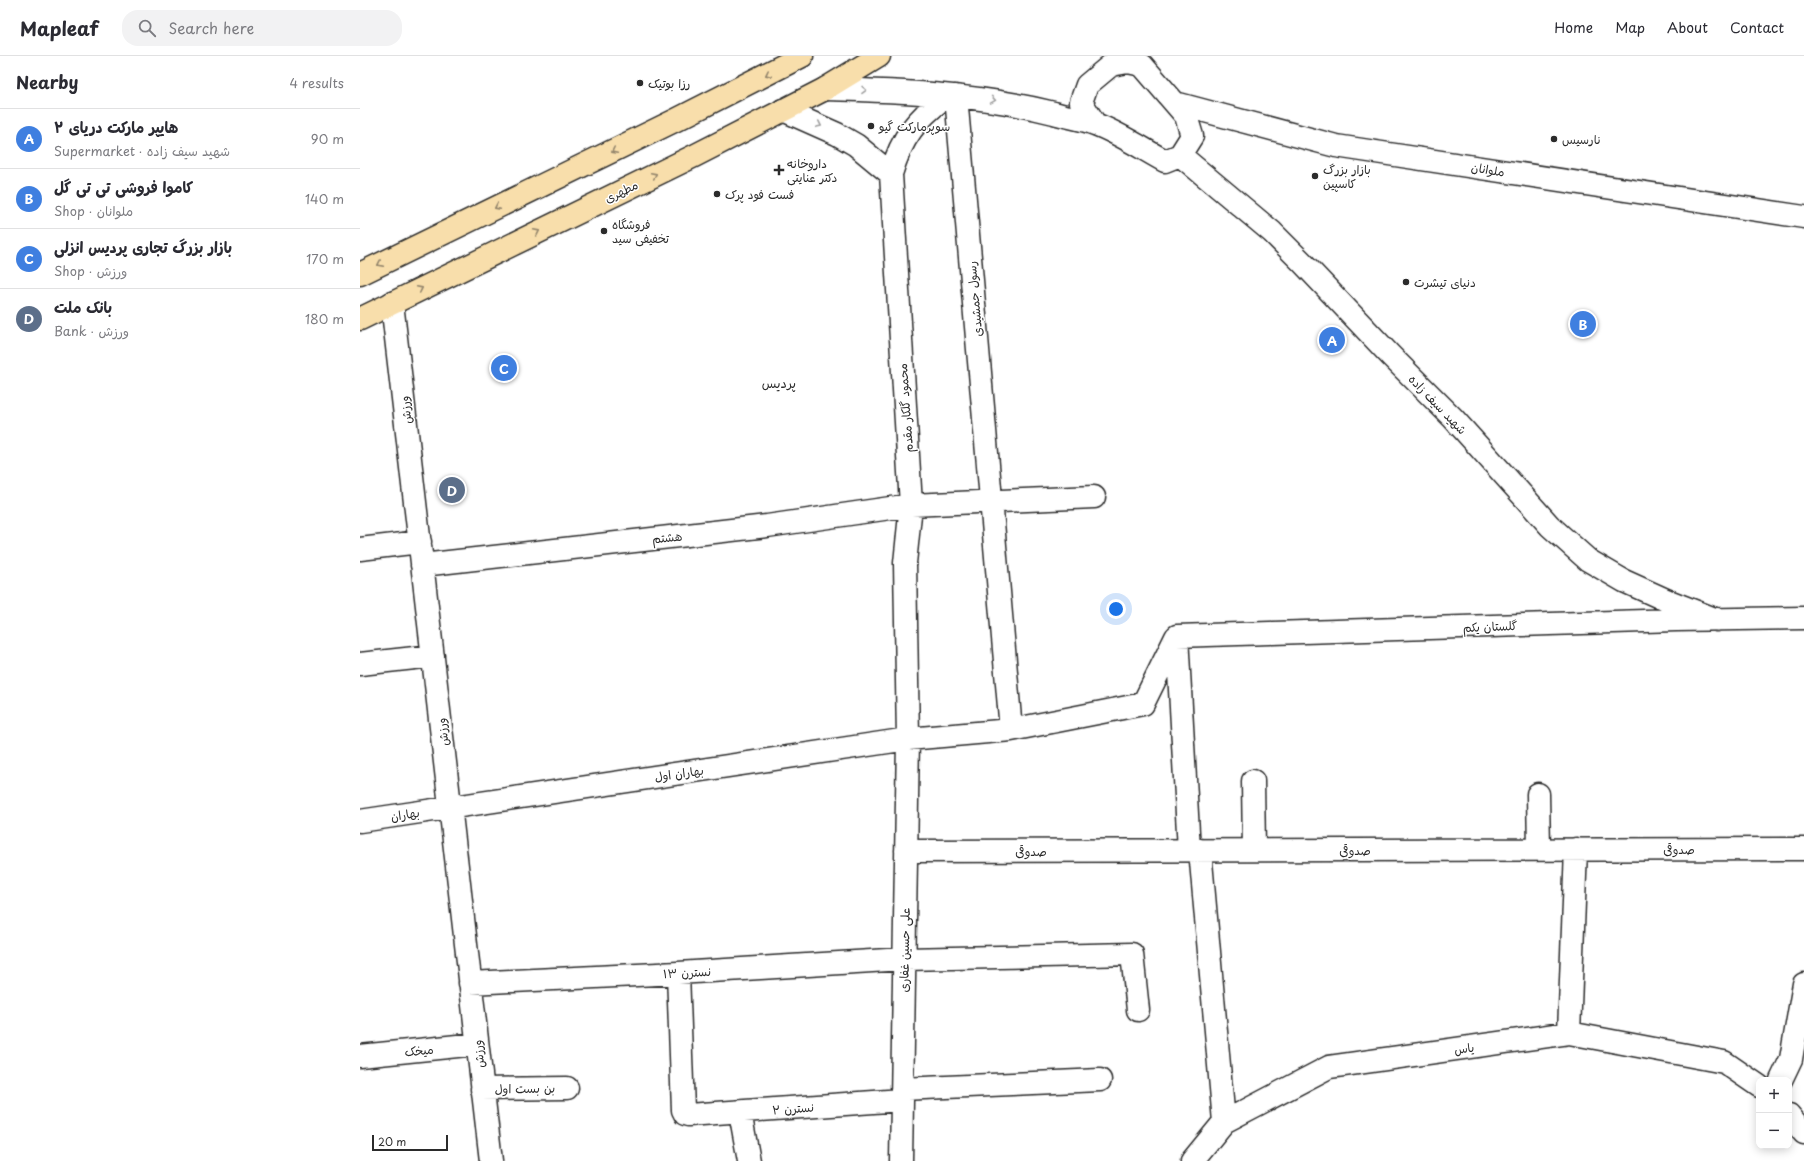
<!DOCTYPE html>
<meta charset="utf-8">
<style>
:root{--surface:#fff;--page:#f2f2f3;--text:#2b2b33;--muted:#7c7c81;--line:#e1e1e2;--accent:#0f766e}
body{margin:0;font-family:"Playpen Sans","Playpen Sans Arabic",sans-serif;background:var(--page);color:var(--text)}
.controls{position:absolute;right:12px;bottom:12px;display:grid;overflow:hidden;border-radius:8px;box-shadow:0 2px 10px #0003}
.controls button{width:36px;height:36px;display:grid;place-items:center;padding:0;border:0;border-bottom:1px solid var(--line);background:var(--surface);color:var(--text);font:20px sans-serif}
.scale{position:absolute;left:12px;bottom:10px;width:76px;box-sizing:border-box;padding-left:4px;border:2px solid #2b2b2b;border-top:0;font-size:11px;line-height:14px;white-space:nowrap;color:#2b2b2b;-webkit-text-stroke:3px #fff;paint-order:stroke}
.you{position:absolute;left:756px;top:553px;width:14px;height:14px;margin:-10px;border:3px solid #fff;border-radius:50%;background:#1a73e8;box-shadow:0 0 0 6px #1a73e833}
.badge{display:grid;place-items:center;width:26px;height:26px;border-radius:50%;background:var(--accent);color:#fff;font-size:13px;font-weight:700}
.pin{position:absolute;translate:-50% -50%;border:2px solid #fff;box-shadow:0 1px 4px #0006}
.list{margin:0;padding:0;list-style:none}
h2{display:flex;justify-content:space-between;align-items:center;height:52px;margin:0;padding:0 16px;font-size:17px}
h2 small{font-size:13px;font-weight:400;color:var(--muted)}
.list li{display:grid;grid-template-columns:26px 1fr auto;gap:12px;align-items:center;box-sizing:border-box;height:60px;padding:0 16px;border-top:1px solid var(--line)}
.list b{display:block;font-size:15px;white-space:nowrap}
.list p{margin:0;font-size:13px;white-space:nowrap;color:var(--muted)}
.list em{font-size:13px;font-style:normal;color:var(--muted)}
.icon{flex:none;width:22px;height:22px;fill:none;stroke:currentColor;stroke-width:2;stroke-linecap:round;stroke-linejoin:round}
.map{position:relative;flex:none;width:1444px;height:1105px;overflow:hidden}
header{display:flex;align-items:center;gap:24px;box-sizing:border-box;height:56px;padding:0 20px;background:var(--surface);border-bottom:1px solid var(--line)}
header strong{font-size:19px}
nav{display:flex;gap:22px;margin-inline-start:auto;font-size:14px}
.search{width:280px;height:36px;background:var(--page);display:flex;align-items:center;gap:10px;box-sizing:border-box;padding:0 14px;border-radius:16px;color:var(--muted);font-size:15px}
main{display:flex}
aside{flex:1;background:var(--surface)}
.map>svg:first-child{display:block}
</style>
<header>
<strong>Mapleaf</strong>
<div class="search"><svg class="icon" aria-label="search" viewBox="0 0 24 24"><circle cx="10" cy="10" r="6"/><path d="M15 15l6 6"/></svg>Search here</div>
<nav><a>Home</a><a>Map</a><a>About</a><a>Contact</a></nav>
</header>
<main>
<aside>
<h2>Nearby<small>4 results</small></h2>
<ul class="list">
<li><span class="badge" style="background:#3f7fe0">A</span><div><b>هایپر مارکت دریای ۲</b><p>Supermarket · شهید سیف زاده</p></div><em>90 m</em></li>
<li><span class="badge" style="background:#3f7fe0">B</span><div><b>کاموا فروشی تی تی گل</b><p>Shop · ملوانان</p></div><em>140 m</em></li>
<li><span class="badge" style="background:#3f7fe0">C</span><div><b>بازار بزرگ تجاری پردیس انزلی</b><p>Shop · ورزش</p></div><em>170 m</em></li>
<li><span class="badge" style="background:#5c6f8a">D</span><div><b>بانک ملت</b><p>Bank · ورزش</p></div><em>180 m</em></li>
</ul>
</aside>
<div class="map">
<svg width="1444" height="1105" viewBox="0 0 1444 1105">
<rect width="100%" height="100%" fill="#fff"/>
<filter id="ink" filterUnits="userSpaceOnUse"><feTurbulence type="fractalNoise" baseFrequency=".025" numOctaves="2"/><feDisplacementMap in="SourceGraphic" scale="8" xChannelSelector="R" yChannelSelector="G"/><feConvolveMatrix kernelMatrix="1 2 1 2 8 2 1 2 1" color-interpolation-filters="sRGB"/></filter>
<g filter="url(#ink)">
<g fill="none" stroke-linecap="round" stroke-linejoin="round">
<defs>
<path id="minor" d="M465,33C542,35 619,38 694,57C707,61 722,63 735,68C759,77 783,93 805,105L820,99L832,80L826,60L782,9L768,6L751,9L727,29L721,46L735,68
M815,47L976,90L1444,161
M423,54L477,78L496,89L531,118
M820,99L912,176L942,206L1031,300L1093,362L1190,470L1228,504L1264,525L1306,544L1357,564
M32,247L131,1105
M0,493L60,486
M62,509L407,470L551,449L734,441
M817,580L1316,564L1444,562
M817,580L829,794
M0,608L73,600
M651,674L783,648L816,581
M893,725L894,794
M1178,738L1179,793
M0,765L548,683L651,674L596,40
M840,794L864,1066
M546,795L1444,793
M318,917L323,1054L325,1058L328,1059L542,1044
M110,927L318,917L544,903L772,898L778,954
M1209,977L1216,793
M0,1000L117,988
M1421,1024L1431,1003L1444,928
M122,1033L207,1032
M542,1033L740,1024
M380,1056L389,1105
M1429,1059L1444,1077
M541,1105L548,683L545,507L551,449L531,118C542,80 556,64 586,40
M832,1105L864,1066L969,1011L1209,977L1364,1006L1399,1030"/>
<path id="major" d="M0,218L316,64L442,0
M0,263L334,100L465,33L519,0"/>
</defs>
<!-- minor casing -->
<use href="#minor" stroke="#2b2b2b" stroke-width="25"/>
<!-- major casing -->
<use href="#major" stroke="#2b2b2b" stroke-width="25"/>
<!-- minor -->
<use href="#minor" stroke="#fff" stroke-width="22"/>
<!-- major -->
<use href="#major" stroke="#f8deab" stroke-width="22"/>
</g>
<!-- one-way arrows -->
<defs><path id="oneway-chevron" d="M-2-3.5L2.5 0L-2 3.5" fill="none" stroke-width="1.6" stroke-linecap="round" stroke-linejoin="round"/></defs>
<g stroke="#92846b">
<use href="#oneway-chevron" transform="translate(408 18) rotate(153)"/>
<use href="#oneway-chevron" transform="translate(254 95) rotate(154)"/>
<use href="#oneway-chevron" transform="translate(294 119) rotate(-26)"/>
<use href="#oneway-chevron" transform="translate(137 151) rotate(154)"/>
<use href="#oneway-chevron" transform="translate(177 176) rotate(-26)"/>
<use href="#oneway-chevron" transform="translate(20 208) rotate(154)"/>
<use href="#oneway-chevron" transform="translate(60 233) rotate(-26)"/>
</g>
<g stroke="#a0a0a0">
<use href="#oneway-chevron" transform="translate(504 34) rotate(1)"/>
<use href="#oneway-chevron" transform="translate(633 44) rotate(9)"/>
<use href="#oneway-chevron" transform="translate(459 69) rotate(25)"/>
</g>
</g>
<!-- markers -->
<g fill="#2b2b2b" stroke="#fff" stroke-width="1.5">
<circle cx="280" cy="27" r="4"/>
<circle cx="511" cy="70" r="4"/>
<circle cx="1194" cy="83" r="4"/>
<path d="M417 108h4v4h4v4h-4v4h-4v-4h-4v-4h4z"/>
<circle cx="955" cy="120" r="4"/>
<circle cx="357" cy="138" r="4"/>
<circle cx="244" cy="175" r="4"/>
<circle cx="1046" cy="226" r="4"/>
</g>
<g text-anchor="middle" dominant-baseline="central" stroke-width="3" stroke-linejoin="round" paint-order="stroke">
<!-- poi labels -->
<g font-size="12" fill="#2b2b2b" stroke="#fff" text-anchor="start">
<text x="288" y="27">رزا بوتیک</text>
<text x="519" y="70">سوپرمارکت گیو</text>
<text x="1202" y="83">نارسیس</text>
<text x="427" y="107">داروخانه<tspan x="427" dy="14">دکتر عنایتی</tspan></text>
<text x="963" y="113">بازار بزرگ<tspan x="963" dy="14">کاسپین</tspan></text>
<text x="365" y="138">فست فود پرک</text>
<text x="252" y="168">فروشگاه<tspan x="252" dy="14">تخفیفی سید</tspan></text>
<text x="1054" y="226">دنیای تیشرت</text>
</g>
<!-- street labels -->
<g font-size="12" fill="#2b2b2b" stroke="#fff">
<text transform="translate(1128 113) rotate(9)">ملوانان</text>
<text transform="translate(261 135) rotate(-26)">مطهری</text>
<text transform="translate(614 243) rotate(-95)">رسول جمشیدی</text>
<text transform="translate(1078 348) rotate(46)">شهید سیف زاده</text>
<text transform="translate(545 352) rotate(-94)">محمود گلکار مقدم</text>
<text transform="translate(45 354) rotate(-97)">ورزش</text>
<text transform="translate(307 481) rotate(-6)">هشتم</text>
<text transform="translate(1130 570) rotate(-2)">گلستان یکم</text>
<text transform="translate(82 676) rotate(-97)">ورزش</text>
<text transform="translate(319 717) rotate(-8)">بهاران اول</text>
<text transform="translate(45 758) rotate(-9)">بهاران</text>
<text x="1319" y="793">صدوقی</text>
<text x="995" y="794">صدوقی</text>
<text x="671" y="795">صدوقی</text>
<text transform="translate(544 894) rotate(-89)">علی حسین غفاری</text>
<text transform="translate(327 916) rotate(-3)">نسترن ۱۳</text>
<text transform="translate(1104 992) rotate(-8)">یاس</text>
<text transform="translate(59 994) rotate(-6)">میخک</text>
<text transform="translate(118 998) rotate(-96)">ورزش</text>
<text transform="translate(165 1032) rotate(-1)">بن بست اول</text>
<text transform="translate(433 1052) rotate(-4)">نسترن ۲</text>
</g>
<!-- neighbourhood labels -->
<g font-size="13" fill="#2b2b2b" stroke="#fff">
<text x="419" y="326">پردیس</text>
</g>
</g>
</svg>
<div class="controls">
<button>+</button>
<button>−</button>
</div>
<div class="scale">20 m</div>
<div class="you"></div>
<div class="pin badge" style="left:972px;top:284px;background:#3f7fe0">A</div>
<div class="pin badge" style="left:1223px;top:268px;background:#3f7fe0">B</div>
<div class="pin badge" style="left:144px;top:312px;background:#3f7fe0">C</div>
<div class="pin badge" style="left:92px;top:434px;background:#5c6f8a">D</div>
</div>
</main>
